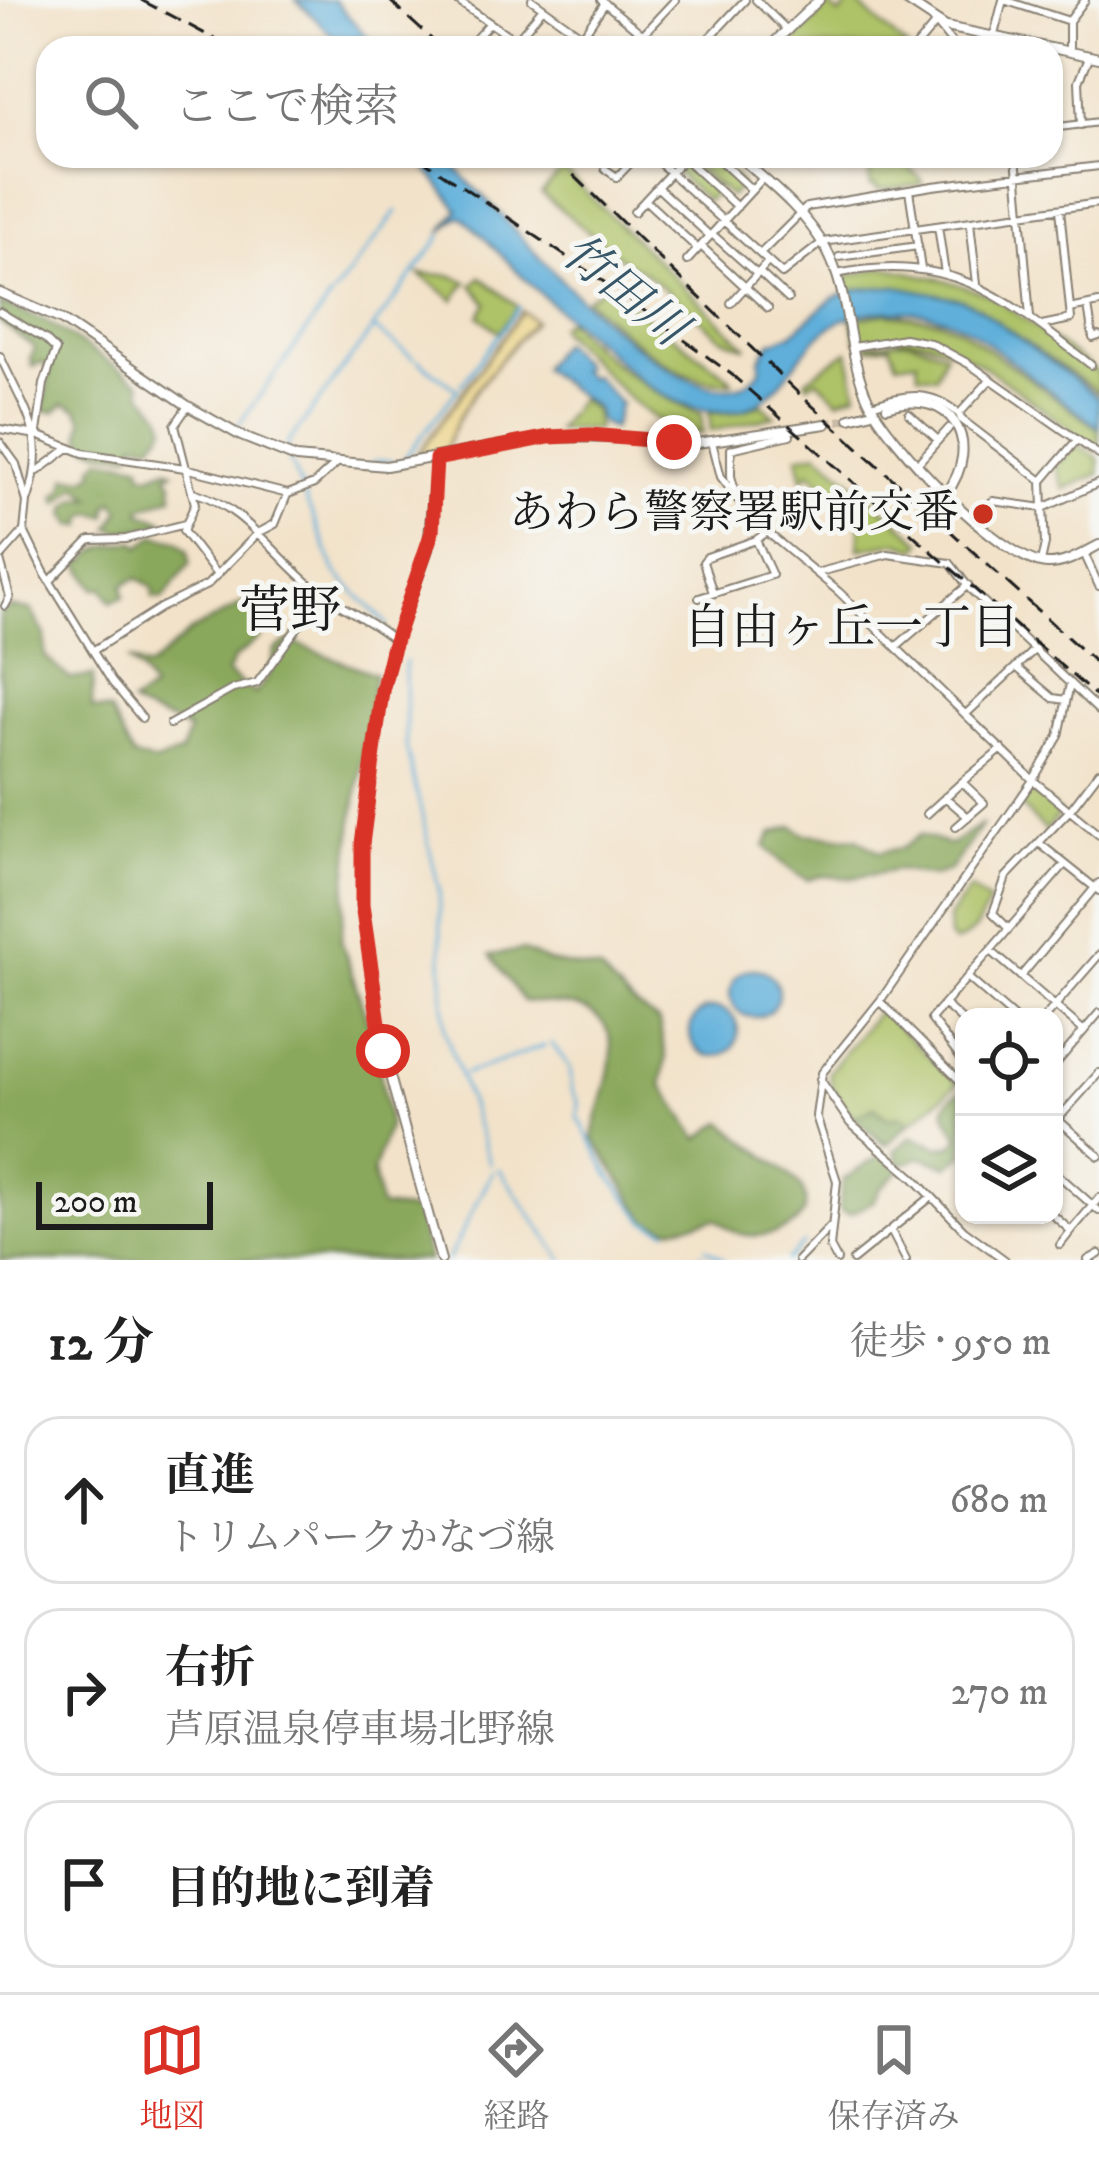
<!DOCTYPE html>
<html lang="ja">
<meta charset="utf-8">
<style>
:root{--surface:#fff;--page:#f2f2f2;--text:#222;--muted:#767676;--line:#e0e0e0;--accent:#d93025}
body{margin:0;font-family:"IM FELL DW Pica","Noto Serif JP",serif;background:var(--page);color:var(--text)}
.controls{position:absolute;right:36px;bottom:36px;display:grid;overflow:hidden;border-radius:24px;box-shadow:0 3px 9px #0004}
.controls button{width:108px;height:108px;display:grid;place-items:center;padding:0;border:0;border-bottom:3px solid var(--line);background:var(--surface);color:var(--text);font:60px sans-serif}
.scale{position:absolute;left:36px;bottom:30px;width:177px;box-sizing:border-box;padding-left:12px;border:6px solid #1c1c1c;border-top:0;font-size:33px;line-height:42px;white-space:nowrap;color:#1c1c1c;-webkit-text-stroke:9px #f6f6f2;paint-order:stroke}
.stop{position:absolute;width:36px;height:36px;margin:-27px;border:9px solid #d93025;border-radius:50%;background:#fff}
.stop.end{background:#d93025;border-color:#fff;box-shadow:0 3px 12px #0008}
.list{margin:0;padding:0;list-style:none}
h2{display:flex;justify-content:space-between;align-items:center;height:156px;margin:0;padding:0 48px;font-size:51px}
h2 small{font-size:39px;font-weight:400;color:var(--muted)}
.list li{display:grid;grid-template-columns:78px 1fr auto;gap:36px;align-items:center;box-sizing:border-box;height:168px;margin:0 24px 24px;padding:0 24px;border:3px solid var(--line);border-radius:36px}
.list b{display:block;font-size:45px;white-space:nowrap}
.list p{margin:0;font-size:39px;white-space:nowrap;color:var(--muted)}
.list em{font-size:39px;font-style:normal;color:var(--muted)}
.icon{flex:none;width:66px;height:66px;fill:none;stroke:currentColor;stroke-width:2;stroke-linecap:round;stroke-linejoin:round}
.map{position:relative;flex:none;width:1099px;height:1260px;overflow:hidden}
.search{position:absolute;background:var(--surface);box-shadow:0 3px 9px #0004;left:36px;right:36px;top:36px;height:132px;display:flex;align-items:center;gap:30px;box-sizing:border-box;padding:0 42px;border-radius:36px;color:var(--muted);font-size:45px}
.sheet{height:732px;background:var(--surface)}
nav{display:flex;justify-content:space-around;align-items:center;box-sizing:border-box;height:168px;border-top:3px solid var(--line);background:var(--surface);font-size:33px;color:var(--muted)}
nav a{display:grid;justify-items:center;gap:6px}
nav .on{color:var(--accent)}
.map>svg:first-child{display:block}
</style>
<div class="map">
<svg width="1099" height="1260" viewBox="0 0 1099 1260">
<rect width="100%" height="100%" fill="#f6f6f2"/>
<filter id="ink" filterUnits="userSpaceOnUse"><feTurbulence type="fractalNoise" baseFrequency=".00833" numOctaves="2"/><feDisplacementMap in="SourceGraphic" scale="24" xChannelSelector="R" yChannelSelector="G"/><feConvolveMatrix kernelMatrix="1 2 1 2 8 2 1 2 1" color-interpolation-filters="sRGB"/></filter>
<filter id="wash" filterUnits="userSpaceOnUse"><feTurbulence type="fractalNoise" baseFrequency=".004" numOctaves="4" result="noise"/><feDisplacementMap in="SourceGraphic" scale="48" xChannelSelector="R" yChannelSelector="G"/><feGaussianBlur stdDeviation="2.7" result="paint"/><feColorMatrix in="noise" values="0 0 0 0 0 0 0 0 0 0 0 0 0 0 0 0 0 1.4 0 .05"/><feComposite in="paint" operator="in"/></filter>
<g filter="url(#wash)">
<rect width="100%" height="100%" fill="#f2e2c9"/>
<!-- green -->
<path fill="#aec267" stroke="#656f42" stroke-width="3" d="M853,0H863L859,5L907,48H789L828,5L840,15Z
M690,156H712L742,184L730,197L688,158Z
M896,156L922,180V184L877,190L876,185L871,186L869,175L885,158Z
M685,161L717,190L707,201L675,172Z
M563,170L746,346V347L722,338L642,270L625,262L541,193Z
M884,267L945,280L992,296L1099,373V393L983,313L890,290L848,291L843,277Z
M419,274L450,275L467,282L454,300Z
M481,277L518,307L499,332L479,316L487,303L472,285Z
M605,286L724,373L732,381C683,390 621,330 586,299Z
M884,313L938,320L960,329L1099,429V450C1084,444 1075,432 1061,422C994,376 945,320 857,342L852,320Z
M566,320C606,360 648,393 701,414L703,433C643,432 604,366 561,332L558,327Z
M909,340L945,352L936,376L918,374L917,360L897,363L890,345L867,348L869,344Z
M848,351L857,393L838,400L817,379L808,384L805,380Z
M579,399L594,410L597,429L556,430Z
M762,404L775,416L711,431L709,413L733,412Z
M1076,444L1099,459V474L1064,489L1056,467Z
M818,452L922,542L917,549L897,542L859,549L861,515L810,472L803,479L798,456Z
M1030,790L1060,813L1046,831L1018,804Z
M970,889L989,902C979,923 978,933 954,943L949,937L948,918Z
M877,1012H881L958,1084L884,1145C864,1127 831,1100 829,1072Z"/>
<!-- forest -->
<path fill="#8aa85c" stroke="#53623c" stroke-width="3" d="M0,303L46,321L141,383L142,393L162,414L166,427L152,444L136,442L130,454C104,451 73,454 83,420L77,409L64,404L54,412L43,411L50,370L41,362L33,367L30,359L35,348L0,322Z
M101,458L141,464L142,472L150,475L167,468L174,471L167,475L172,482L173,496L141,508L142,513L163,520L162,525L121,532L110,528L120,510L114,501L108,506L107,516L92,513L84,518V526H74L66,515L68,506L78,498H92L78,486L58,504L56,495L63,491L67,477L86,478L95,472L94,466Z
M155,535L178,540L188,550L190,563L163,599L153,598V588L137,578L123,585L124,597L111,602L103,588H94L78,561L87,560C99,543 120,545 135,541L140,547Z
M244,603L262,624V636L234,659L227,673L255,694L268,677L275,650L289,641L375,674L352,828L341,940L376,1047L389,1124L373,1172L379,1204L381,1207L416,1211L429,1260H0V613L11,607L31,610L45,635V656L70,679L93,676L92,709L110,711L133,757L156,762L181,753L189,731C171,718 150,718 131,704L152,690L141,672L127,660L149,668L190,632Z
M983,824L950,870L933,877L898,870L851,878L822,876L808,880C794,875 774,856 765,846L773,833L793,826L804,834L857,838L880,852L902,848L920,835L950,845Z
M522,950L549,962L600,971L629,1001L659,1022L666,1057L662,1084L699,1139L723,1122C739,1138 796,1175 802,1189C819,1226 768,1241 741,1234C732,1232 724,1224 716,1219L671,1228L647,1221L593,1138C597,1103 635,1035 589,1012C569,1001 544,1005 523,1001L490,955Z
M964,1090V1154L948,1166L921,1157L905,1164L899,1162L895,1151L912,1136L939,1147L953,1145L959,1137C947,1116 933,1104 964,1090Z
M874,1107L888,1118L901,1116L910,1121L888,1144L853,1118Z
M882,1154L900,1170L880,1189L874,1201L850,1214L842,1212L839,1207L843,1180Z"/>
<!-- sand -->
<path fill="#eeda9e" stroke="#857b5d" stroke-width="3" d="M522,311L534,321C499,362 461,399 445,451L416,456Z"/>
<!-- water -->
<path fill="#5fafda" stroke="#3e667b" stroke-width="3" d="M296,0H334L377,48H345Z
M417,156H447C462,179 486,197 504,218C537,256 708,448 761,369L760,359L770,343L791,334L833,298L859,289L897,286L961,299L978,307L1099,398V428L973,332C953,319 928,312 904,311C882,311 861,311 840,321C784,350 783,432 693,407C647,395 618,358 582,329C538,296 502,254 463,217H458L441,233L458,210C447,192 430,175 417,156Z
M561,342L584,366L579,370L589,378L593,375L620,403L613,429L599,421L596,408L541,368Z
M730 993a24 24 0 1 1 48 0a24 24 0 1 1-48 0Z
M690 1032a24 24 0 1 1 48 0a24 24 0 1 1-48 0Z"/>
<g fill="none" stroke-linecap="round" stroke-linejoin="round">
<!-- stream -->
<path stroke="#5fafda" stroke-width="3" d="M334,294L397,211
M373,328L414,358
M418,360L456,389
M461,385L519,307
M237,427L331,297
M287,450L288,443L442,235
M289,459L336,573L387,624
M403,460L458,389
M373,461H393
M405,661L406,746L439,889L445,1031L490,1164
M551,1043L570,1067L572,1090L579,1103L578,1117L610,1176L645,1221L667,1230
M465,1074L544,1046
M499,1169L563,1260
M706,1248L724,1260
M448,1260L493,1171
M697,1260L702,1253
M787,1260L804,1243"/>
</g>
</g>
<g filter="url(#ink)">
<g fill="none" stroke-linecap="round" stroke-linejoin="round">
<!-- major-tunnel -->
<path stroke="#c7baa6" stroke-width="8" stroke-dasharray="8 4" stroke-linecap="butt" d="M826,424L850,418"/>
<defs>
<path id="minor" d="M456,0L527,48
M532,0L599,48
M601,0L659,48
M756,0L788,31
M1004,0L1069,21
M583,35L605,3
M994,35L1003,0
M467,48L488,25
M510,48L543,8
M560,48L576,32
M630,48L675,0
M700,48L745,0
M915,48L936,23L956,48
M1069,51V21L1085,0
M1081,125L1079,81L1090,55
M1051,128L1099,122
M652,156L760,254L807,207L933,186L1099,166
M715,156L752,190
M1016,156L1030,317
M684,158L737,207
M605,169L617,177L637,156
M657,187L710,236
M909,190L921,269
M645,200L698,249
M634,212L686,156
M970,222L977,284
M938,226L945,274
M712,234L757,274
M701,246L768,308
M760,254L782,274L823,242L1099,203
M839,257L918,246
M687,261L763,178
M759,272L788,299
M836,274C953,251 1004,297 1091,365
M731,303L768,262
M1088,306L1093,338L1099,336
M1070,309L1099,303
M0,312L45,339L56,350L44,384L37,432
M1042,325L1071,319L1060,209
M854,347L904,338L930,343L969,364L1099,455
M0,356C25,412 49,436 28,499
M871,405C906,394 930,389 959,414
M188,406L175,425L195,504L183,531L217,575
M909,414L938,440
M0,429L37,435L83,453L185,468L288,494L314,484L336,464
M0,442L16,464L27,502L24,531L44,572L112,682L142,718
M712,442L721,477L755,522L839,592L1033,780L1099,835
M918,463L949,428
M38,471L69,448
M1042,481L1076,441
M193,492C246,507 275,558 317,590C342,609 371,620 395,641
M737,499L731,476V449L790,435
M970,518L993,501L1043,508L1042,481L961,419L959,414L990,380
M1084,553L1099,586
M0,558L24,531
M0,560L10,597L5,606
M1041,562L1045,544L1043,508L1099,483
M816,573L888,554L950,563L970,589L1099,711
M51,580L90,540L126,539L185,524
M713,593L703,562L707,557L756,540
M699,598L772,575L756,540L767,532
M898,645L968,585
M94,650L160,608L207,585L258,533L275,524L287,495
M1016,667L1053,698L1066,700
M966,714L1035,649
M170,724L233,689L257,683L322,594
M945,797L968,817
M927,814L962,782
M956,827L984,803L962,782L1002,749
M1039,843L1099,891
M1008,928L993,913L1006,877L1070,810L1099,772
M991,951L1084,1031
M1021,976L1099,883
M967,977L1013,1017
M880,1001L964,1085
M944,1004L964,1022
M1045,1017L1099,955
M964,1063L931,1019L1065,864
M1054,1066L1099,1013
M820,1079L850,1123L914,1178L964,1230L1005,1260
M1054,1116L1099,1156
M1058,1119L1099,1073
M1054,1171L1099,1211
M1053,1215L1071,1231L1099,1198
M891,1231L906,1260
M1060,1245L1071,1231
M798,1260L831,1226
M837,1260L830,1247L837,1181L816,1116L822,1073L880,1001L1033,780L1059,736L1070,684
M853,1260L931,1197
M1088,1260L1099,1254"/>
<path id="major" d="M905,0L946,27L1050,48
M768,48L819,0
M1051,48L1099,58
M738,156C770,184 805,211 826,249C851,295 846,352 868,399C887,441 1001,561 1047,564C1065,565 1083,553 1099,545
M0,293L62,320L188,406L241,436L296,458L386,466L549,437L636,438L691,444L826,424
M887,407C951,386 985,442 946,494
M850,418L869,413
M436,459L428,549L395,641L382,691L362,844V905L383,1051L441,1260"/>
</defs>
<!-- minor casing -->
<use href="#minor" stroke="#877f72" stroke-width="10"/>
<!-- major casing -->
<use href="#major" stroke="#877f72" stroke-width="12"/>
<!-- minor -->
<use href="#minor" stroke="#fff" stroke-width="6"/>
<!-- major -->
<use href="#major" stroke="#fff" stroke-width="8"/>
<!-- rail -->
<path stroke="#1c1c1c" stroke-width="3" stroke-dasharray="18 9" stroke-linecap="butt" d="M141,0L232,48
M389,0L441,48
M417,156L613,288L731,374L1099,699
M554,156L795,390L1099,666"/>
</g>
</g>
<g fill="none" stroke-linecap="round" stroke-linejoin="round" filter="url(#ink)">
<!-- route -->
<path stroke="#d93025" stroke-width="15" d="M383,1051L362,905V844L382,691L392,650L432,532L436,459L549,437L590,435L674,442"/>
</g>
<!-- markers -->
<circle fill="#c8321e" stroke="#f6f6f2" stroke-width="4.5" cx="983" cy="514" r="12"/>
<g text-anchor="middle" dominant-baseline="central" stroke-width="10" stroke-linejoin="round" paint-order="stroke">
<!-- poi labels -->
<g font-size="45" fill="#1c1c1c" stroke="#f6f6f2" text-anchor="end">
<text x="959" y="514">あわら警察署駅前交番</text>
</g>
<!-- water labels -->
<g font-size="48" font-style="italic" fill="#375768" stroke="#f6f6f2">
<text transform="translate(623 291) rotate(39)">竹田川</text>
</g>
<!-- neighbourhood labels -->
<g font-size="48" fill="#1c1c1c" stroke="#f6f6f2">
<text x="851" y="629">自由ヶ丘一丁目</text>
</g>
<!-- quarter labels -->
<g font-size="51" fill="#1c1c1c" stroke="#f6f6f2">
<text x="290" y="612">菅野</text>
</g>
</g>
</svg>
<div class="controls">
<button><svg class="icon" aria-label="locate" viewBox="0 0 24 24"><circle cx="12" cy="12" r="6"/><path d="M12 2v4M12 18v4M2 12h4M18 12h4"/></svg></button>
<button><svg class="icon" aria-label="layers" viewBox="0 0 24 24"><path d="M12 4l9 5-9 5-9-5zM3 14l9 5 9-5"/></svg></button>
</div>
<div class="scale">200 m</div>
<div class="stop" style="left:383px;top:1051px"></div>
<div class="stop end" style="left:674px;top:442px"></div>
<div class="search"><svg class="icon" aria-label="search" viewBox="0 0 24 24"><circle cx="10" cy="10" r="6"/><path d="M15 15l6 6"/></svg>ここで検索</div>
</div>
<section class="sheet">
<h2>12 分<small>徒歩 · 950 m</small></h2>
<ul class="list">
<li><svg class="icon" aria-label="ahead" viewBox="0 0 24 24"><path d="M12 20V5M6 11l6-6 6 6"/></svg><div><b>直進</b><p>トリムパークかなづ線</p></div><em>680 m</em></li>
<li><svg class="icon" aria-label="right" viewBox="0 0 24 24"><path d="M7 20v-9h11M14 6l5 5-5 5"/></svg><div><b>右折</b><p>芦原温泉停車場北野線</p></div><em>270 m</em></li>
<li><svg class="icon" aria-label="arrive" viewBox="0 0 24 24"><path d="M6 21V4h12l-3 4 3 4H6"/></svg><div><b>目的地に到着</b></div></li>
</ul>
</section>
<nav>
<a class="on"><svg class="icon" aria-label="map" viewBox="0 0 24 24"><path d="M3 6l6-2 6 2 6-2v14l-6 2-6-2-6 2zM9 4v14M15 6v14"/></svg>地図</a>
<a><svg class="icon" aria-label="directions" viewBox="0 0 24 24"><path d="M12 3l9 9-9 9-9-9zM9 14v-3h6M13 9l2 2-2 2"/></svg>経路</a>
<a><svg class="icon" aria-label="saved" viewBox="0 0 24 24"><path d="M7 4h10v16l-5-4-5 4z"/></svg>保存済み</a>
</nav>
